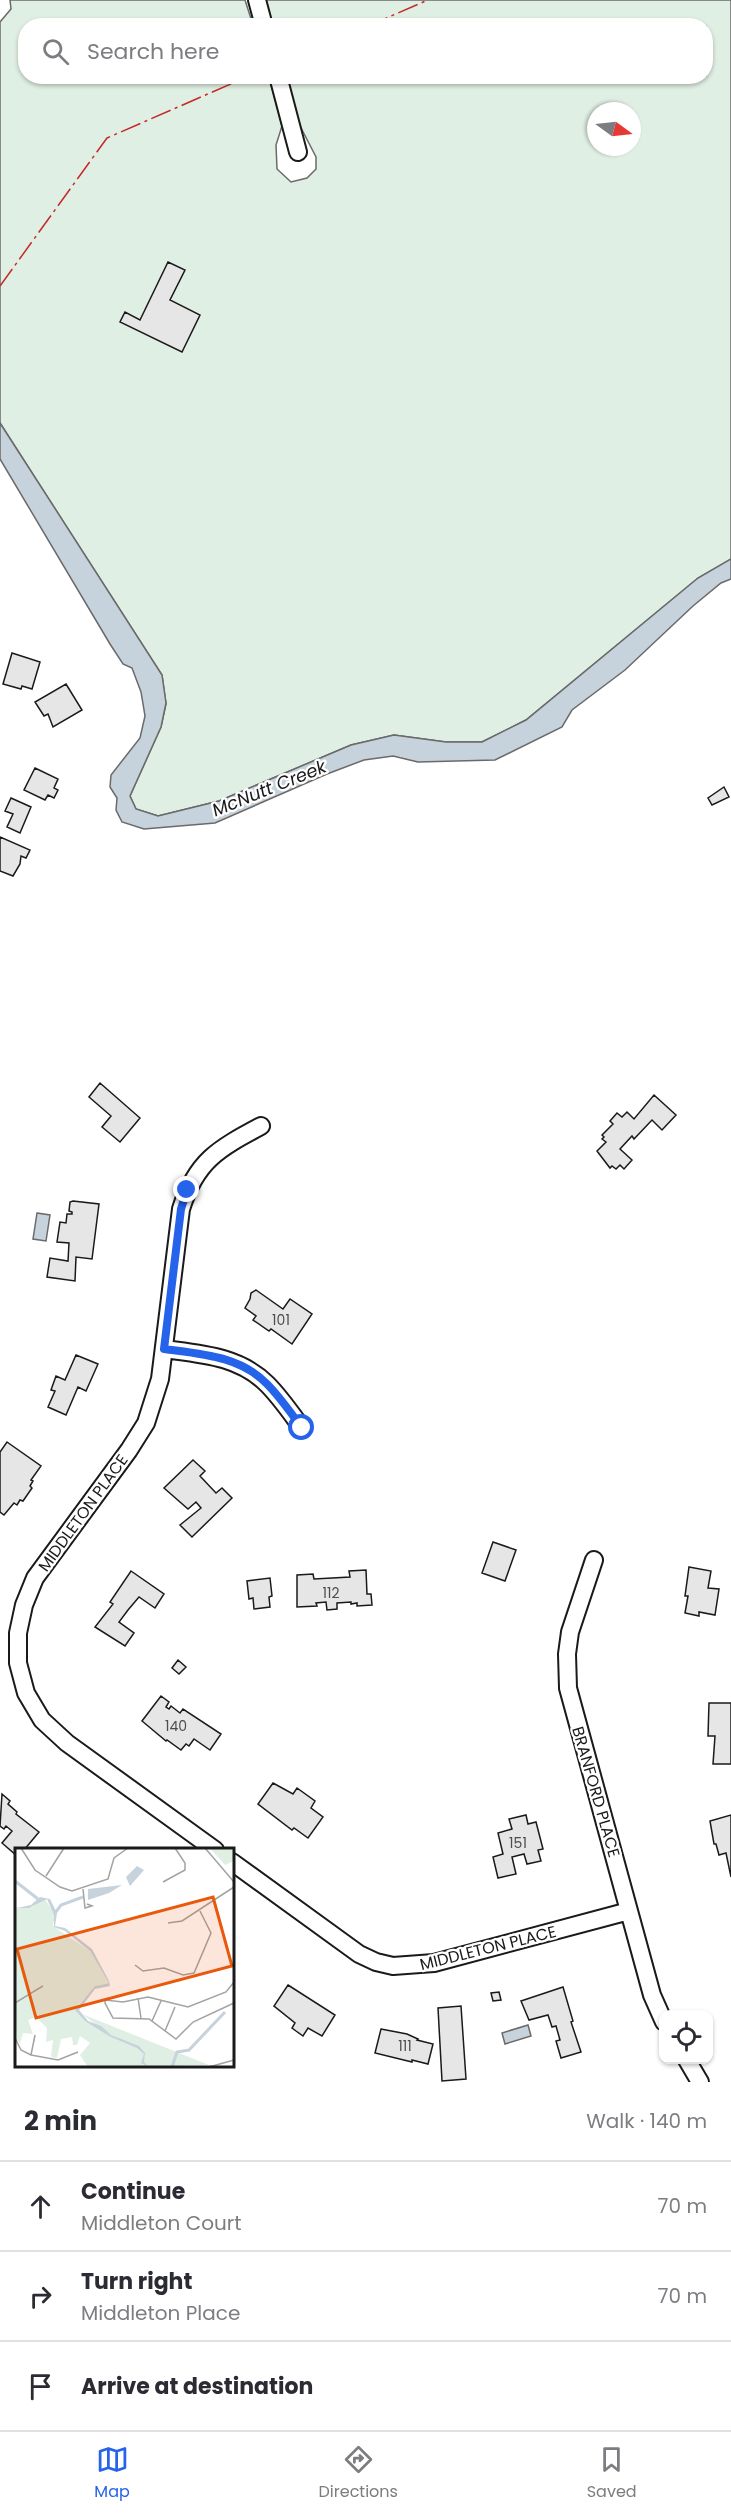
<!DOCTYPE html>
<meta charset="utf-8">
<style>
:root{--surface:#fff;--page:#f2f2f3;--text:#2b2b33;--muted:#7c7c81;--line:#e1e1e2;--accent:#2563eb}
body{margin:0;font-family:Poppins,sans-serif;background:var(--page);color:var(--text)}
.controls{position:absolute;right:18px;bottom:18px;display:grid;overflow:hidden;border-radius:12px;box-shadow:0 2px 4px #0004}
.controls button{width:54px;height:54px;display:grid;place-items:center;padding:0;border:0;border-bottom:2px solid var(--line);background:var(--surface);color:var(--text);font:30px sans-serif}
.compass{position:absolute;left:587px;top:102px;width:54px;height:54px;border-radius:50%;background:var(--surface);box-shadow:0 2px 4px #0004;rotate:105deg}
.stop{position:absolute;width:18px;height:18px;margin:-14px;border:4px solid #2563eb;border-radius:50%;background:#fff}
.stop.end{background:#2563eb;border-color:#fff;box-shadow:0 2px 6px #0008}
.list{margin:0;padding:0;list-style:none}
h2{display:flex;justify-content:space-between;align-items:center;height:78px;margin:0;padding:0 24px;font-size:26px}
h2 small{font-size:20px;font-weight:400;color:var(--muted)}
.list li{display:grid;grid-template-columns:39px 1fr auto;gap:18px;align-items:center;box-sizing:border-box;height:90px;padding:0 24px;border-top:2px solid var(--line)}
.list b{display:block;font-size:22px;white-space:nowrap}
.list p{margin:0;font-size:20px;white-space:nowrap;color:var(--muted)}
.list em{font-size:20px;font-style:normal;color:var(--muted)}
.icon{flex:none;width:33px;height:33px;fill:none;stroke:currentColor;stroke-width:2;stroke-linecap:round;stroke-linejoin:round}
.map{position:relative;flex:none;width:731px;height:2082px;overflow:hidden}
.search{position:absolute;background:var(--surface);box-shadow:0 2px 4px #0004;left:18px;right:18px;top:18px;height:66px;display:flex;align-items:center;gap:15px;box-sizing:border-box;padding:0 21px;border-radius:24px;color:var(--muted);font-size:22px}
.sheet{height:348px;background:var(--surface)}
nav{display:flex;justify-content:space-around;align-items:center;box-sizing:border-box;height:84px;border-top:2px solid var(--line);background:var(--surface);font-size:16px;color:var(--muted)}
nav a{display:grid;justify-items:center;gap:3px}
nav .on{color:var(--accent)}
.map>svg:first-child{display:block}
</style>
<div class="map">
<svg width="731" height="2082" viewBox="0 0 731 2082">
<rect width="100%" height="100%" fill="#fff"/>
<!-- green -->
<path fill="#e0efe3" stroke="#6a6a6a" stroke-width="1.5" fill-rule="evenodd" d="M10,0H245L253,25L26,26V76L269,77L282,126L276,145L277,169L291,182L307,178L316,169V157L298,122L284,77L706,76V26L271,25L264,0H731V559L698,578L526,720L482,742H446L394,735L351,745L219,801L158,816L136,809L130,796L161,727L166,704L162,675L0,423V22L11,9ZM596,111H632V147H596Z"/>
<!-- water -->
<path fill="#c6d2dc" stroke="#6a6a6a" stroke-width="1.5" d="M0,423L162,675L166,703L161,727L130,796L136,809L158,816L219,801L351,745L394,735L446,742H482L526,720L698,578L731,559V579L721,583L693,606L625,670L572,710L562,727L495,760L418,762L393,756L364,760L327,774L215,823L144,829L122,822L116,810L117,798L110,787L111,775L140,738L145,716L141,692L132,668L123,664L110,644L0,459Z
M37,1213L50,1215L46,1241L33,1239Z
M528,2025L531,2036L505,2044L502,2033Z"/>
<!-- building -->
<path fill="#e6e6e6" stroke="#1a1a1a" stroke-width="1.5" d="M168,262L185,270L170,300L200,315L182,352L120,322L125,312L140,320Z
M12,653L40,662L32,689L22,686L21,689L3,684Z
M66,684L82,710L53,727L48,714L44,716L35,702Z
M35,768L58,779L54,788L58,790L54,798L48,795L45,800L24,790Z
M724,787L729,797L712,805L708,798Z
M11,798L31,807L20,833L7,827L13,814L5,811Z
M0,837L30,850L26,858L21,856L20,864L13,876L0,871Z
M100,1083L140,1118L120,1142L102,1127L111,1116L89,1097Z
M654,1095L676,1115L662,1130L652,1120L634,1139L632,1136L620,1149L632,1160L624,1169L620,1165L616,1169L612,1166L610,1168L597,1151L606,1142L602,1139L604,1137L602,1135L613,1124L610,1121L617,1113L622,1117L627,1112L634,1119Z
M73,1201L99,1204L92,1259L76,1257L75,1281L47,1277L50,1258L68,1261L69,1243L57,1242L60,1222L66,1223L67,1214H72V1212L69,1211L70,1202Z
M256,1290L283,1309L290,1299L312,1314L292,1344L271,1329L269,1331L253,1320L256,1316L245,1308L250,1299L251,1293Z
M76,1355L98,1364L86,1391L78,1387L66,1415L48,1407L55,1391L51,1390L56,1376L65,1380Z
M7,1442L41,1466L31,1480L33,1481L30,1486L32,1488L23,1501L20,1500L17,1505L14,1503L4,1515L0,1512V1452Z
M193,1460L205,1471L200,1476L216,1493L222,1488L232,1498L192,1537L180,1525L201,1508L196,1502L188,1509L164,1488Z
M493,1542L516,1550L505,1581L482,1573Z
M689,1567L711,1571L708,1588L719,1589L715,1615L699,1612V1616L685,1613L688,1596H685Z
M366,1570L367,1594H371L372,1605L357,1606V1603L351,1604V1602L337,1603V1609L327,1610L326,1602L316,1603L317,1606L297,1607V1575L313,1574L314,1579L350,1577L349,1571Z
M131,1571L164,1594L155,1608L139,1597L128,1610L119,1622L134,1633L125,1646L95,1627L113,1604L110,1602Z
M270,1578L272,1596L269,1597L270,1607L254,1609L253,1598L249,1599L247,1581Z
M178,1660L186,1667L179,1674L172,1668Z
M161,1696L169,1702L166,1707L169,1709L171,1706L180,1713L183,1709L221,1734L210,1750L194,1739L189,1746L186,1744L181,1750L167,1740L166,1741L142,1721Z
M709,1703H731V1764H713L715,1736H708Z
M273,1783L293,1794L297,1788L315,1801L311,1808L323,1817L308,1838L294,1828L292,1830L258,1804Z
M2,1794L10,1801L8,1804L17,1812L16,1814L39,1832L24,1850H16V1855L2,1843L12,1831L6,1826L4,1829L0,1826Z
M526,1815L528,1824L536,1822L543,1849L538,1850L541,1861L527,1864L524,1854L512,1857L516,1874L498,1878L493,1857L503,1854L498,1833L512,1829L509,1819Z
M731,1815V1877L726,1853L719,1855L716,1844H714L710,1821Z
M288,1985L335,2015L322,2036L308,2028L303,2036L296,2031L292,2028L295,2023L274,2006Z
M563,1987L573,2021L571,2022L581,2052L561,2058L556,2041L560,2040L556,2026L552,2027L548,2015L529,2020L521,2001Z
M499,1992L501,2000L493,2001L491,1993Z
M461,2006L466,2079L442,2081L438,2008Z
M381,2029L407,2034L418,2039L417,2040L433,2044L428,2064L412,2060V2062L375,2053Z"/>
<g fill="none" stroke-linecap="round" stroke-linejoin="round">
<defs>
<path id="minor" d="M257,0L264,26
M278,76L298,152
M164,1349C201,1354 239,1356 267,1384C280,1397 291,1413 302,1428
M594,1560L570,1632L567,1654L568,1688L652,1995L664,2022
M215,1850L67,1743L42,1720L26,1693L18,1663V1633L24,1605L35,1578L129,1450L146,1423L160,1379L181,1209C196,1161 218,1149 261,1126
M232,1862L359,1954L376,1962L393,1966L434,1963L629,1911
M687,2060L700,2082"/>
</defs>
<!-- minor casing -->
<use href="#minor" stroke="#1a1a1a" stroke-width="20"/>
<!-- minor -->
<use href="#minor" stroke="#fff" stroke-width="16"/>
<!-- power -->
<path stroke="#c62828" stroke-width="1.5" stroke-dasharray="21 4.5 3 4.5" stroke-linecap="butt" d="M368,26L428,0
M0,286L107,138L249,76"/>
</g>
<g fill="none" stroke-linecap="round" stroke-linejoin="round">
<!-- route -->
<path stroke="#2563eb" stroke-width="8" d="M187,1190L181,1209L164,1349C201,1354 240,1356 267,1384C280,1397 291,1413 302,1428"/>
</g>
<g text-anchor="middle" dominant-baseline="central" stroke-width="4.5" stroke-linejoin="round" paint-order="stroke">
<!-- number labels -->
<g font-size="14" fill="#4d4d4d">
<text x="281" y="1320">101</text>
<text x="331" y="1593">112</text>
<text x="176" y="1726">140</text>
<text x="518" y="1843">151</text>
<text x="405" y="2046">111</text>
</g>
<!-- street labels -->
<g font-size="16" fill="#1a1a1a" stroke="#fff">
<text transform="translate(83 1513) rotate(-54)">MIDDLETON PLACE</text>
<text transform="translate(596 1792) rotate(74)">BRANFORD PLACE</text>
<text transform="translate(488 1948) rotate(-14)">MIDDLETON PLACE</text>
</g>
<!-- water labels -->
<g font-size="18" font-style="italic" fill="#1a1a1a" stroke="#fff">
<text transform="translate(269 788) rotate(-22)">McNutt Creek</text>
</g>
</g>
<!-- overview -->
<g transform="translate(15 1848)">
<rect width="219" height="219" fill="#fff"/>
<path d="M195,0H219V13L210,17ZM30,51L40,67L38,78L75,103L94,135L83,137L60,160L70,173L91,184L67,166L194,217L73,219L65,207L75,195L65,188L62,197H58L57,189L46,191L42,210L36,209L38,192L31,194L32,180L21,169L13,172L18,186L8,185L5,195L2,193L0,156L31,138L0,154V60L17,59Z" fill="#e0efe3"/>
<path d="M122,18L129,22L115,38L111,29ZM107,37L94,45L73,52V41ZM25,49L35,51L42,65L40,78L50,80L77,101L94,133L95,138L80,141L64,162L73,173L86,178L96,187L124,198L130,205L129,214L134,219L126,215L129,206L122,200L94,188L70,173L60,162L80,138L94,135L75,103L50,83L39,79V67L32,51L14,60H2L16,57Z" fill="#c6d2dc"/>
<path fill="none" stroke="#c6d2dc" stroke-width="3" d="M0,33L23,51M40,65L46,57L68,49M157,219L162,204L174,202L210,164"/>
<path fill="none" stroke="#a3a3a3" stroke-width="1.5" d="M6,0L20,22L45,39L57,43L93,31L99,10L113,0M190,0L219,34M31,28L49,0M148,34L170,22V15L160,0M68,41L70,60L77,58L72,56M153,75L167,73L219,39M120,117L128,123L149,120L168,127L179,125L196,85L185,63M219,134L211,144L173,159L133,149L108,154L90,152V155L98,170L134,171L161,191L178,174L219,155M123,150L126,170M0,155L28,138M137,173L146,153M150,183L160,159M0,190L6,202L16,207L43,212L63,204L58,206M16,207L20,187L19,193M194,219L219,212"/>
<path fill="#e8590c" fill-opacity="0.15" stroke="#e8590c" stroke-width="3" d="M198,49L217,118L21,170L2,101Z"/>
<rect width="219" height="219" fill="none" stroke="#1a1a1a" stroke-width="3"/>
</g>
</svg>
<div class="controls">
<button><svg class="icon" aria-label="locate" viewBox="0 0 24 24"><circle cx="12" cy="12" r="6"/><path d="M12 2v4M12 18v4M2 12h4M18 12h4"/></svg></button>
</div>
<svg class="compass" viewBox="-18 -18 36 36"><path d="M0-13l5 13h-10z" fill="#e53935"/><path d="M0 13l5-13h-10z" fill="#7c7c81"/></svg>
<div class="stop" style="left:302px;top:1428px"></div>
<div class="stop end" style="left:187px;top:1190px"></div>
<div class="search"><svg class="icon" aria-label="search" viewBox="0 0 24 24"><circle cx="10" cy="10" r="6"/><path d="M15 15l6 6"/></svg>Search here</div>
</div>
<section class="sheet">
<h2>2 min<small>Walk · 140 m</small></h2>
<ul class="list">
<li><svg class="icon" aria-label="ahead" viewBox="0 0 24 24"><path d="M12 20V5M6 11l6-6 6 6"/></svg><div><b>Continue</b><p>Middleton Court</p></div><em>70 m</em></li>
<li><svg class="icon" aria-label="right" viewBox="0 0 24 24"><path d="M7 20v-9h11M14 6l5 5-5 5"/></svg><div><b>Turn right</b><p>Middleton Place</p></div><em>70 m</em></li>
<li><svg class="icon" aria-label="arrive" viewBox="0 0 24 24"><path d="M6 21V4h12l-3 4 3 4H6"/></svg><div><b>Arrive at destination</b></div></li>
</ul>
</section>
<nav>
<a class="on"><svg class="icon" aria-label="map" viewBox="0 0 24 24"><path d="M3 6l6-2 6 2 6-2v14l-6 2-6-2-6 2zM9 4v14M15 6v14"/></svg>Map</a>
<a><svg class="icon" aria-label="directions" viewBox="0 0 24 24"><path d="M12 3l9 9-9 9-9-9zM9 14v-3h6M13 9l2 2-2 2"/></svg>Directions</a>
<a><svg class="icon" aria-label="saved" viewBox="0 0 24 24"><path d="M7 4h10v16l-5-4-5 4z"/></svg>Saved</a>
</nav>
